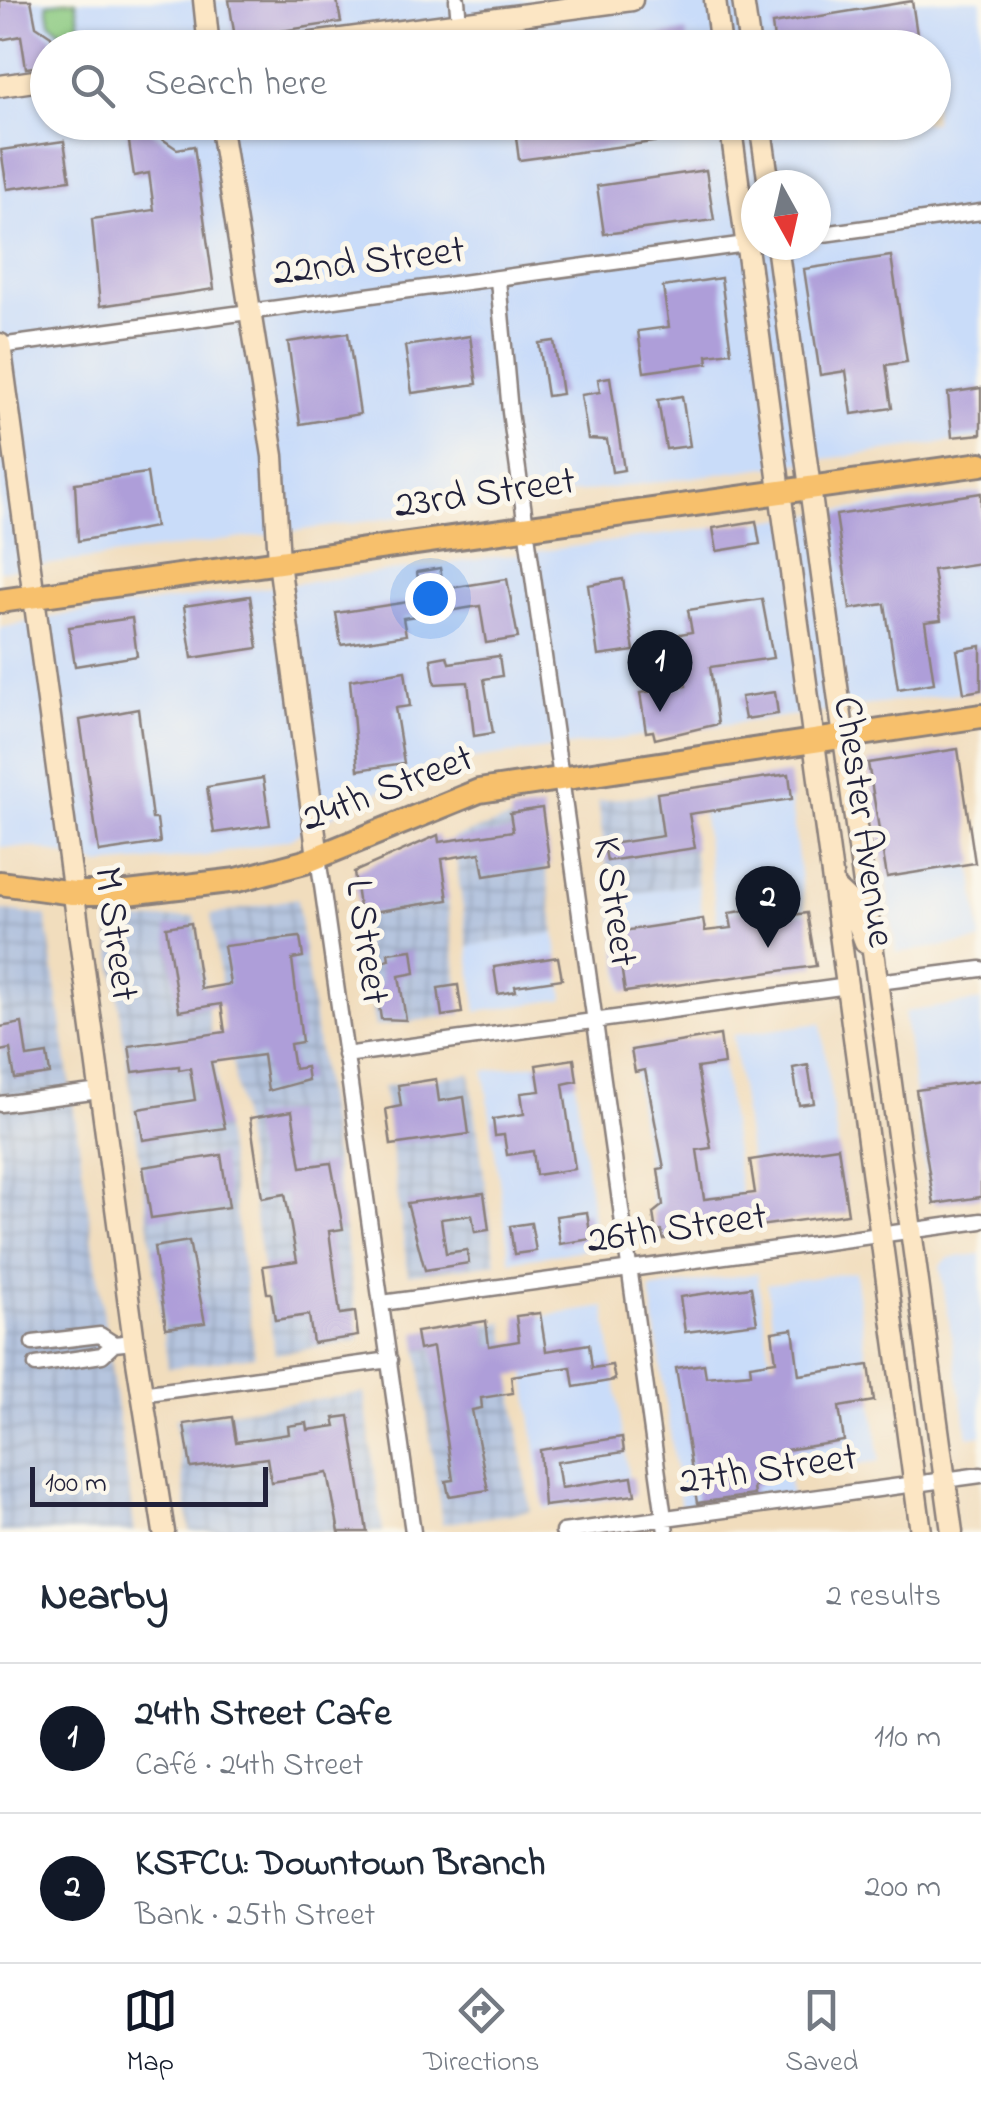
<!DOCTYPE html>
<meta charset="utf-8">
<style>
:root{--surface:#fff;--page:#f6f6f7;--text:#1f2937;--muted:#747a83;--line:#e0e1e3;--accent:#111827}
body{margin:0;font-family:"Indie Flower",sans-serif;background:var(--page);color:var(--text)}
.compass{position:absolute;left:741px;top:170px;width:90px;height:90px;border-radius:50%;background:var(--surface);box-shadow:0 2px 8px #0004;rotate:172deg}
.scale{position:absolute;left:30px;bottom:25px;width:238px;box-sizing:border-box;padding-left:10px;border:5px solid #22223b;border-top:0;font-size:28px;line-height:35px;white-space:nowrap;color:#22223b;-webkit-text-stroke:8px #fbf7ec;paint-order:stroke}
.you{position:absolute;left:430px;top:598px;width:35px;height:35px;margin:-25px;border:8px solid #fff;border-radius:50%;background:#1a73e8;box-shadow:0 0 0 15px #1a73e833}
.badge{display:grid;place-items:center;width:65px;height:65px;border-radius:50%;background:var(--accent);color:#fff;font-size:32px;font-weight:700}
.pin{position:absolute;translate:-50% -82px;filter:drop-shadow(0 2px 5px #0008)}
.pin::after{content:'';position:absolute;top:52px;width:35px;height:30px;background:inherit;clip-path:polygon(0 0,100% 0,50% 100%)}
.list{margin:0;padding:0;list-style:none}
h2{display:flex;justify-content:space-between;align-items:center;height:130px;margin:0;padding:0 40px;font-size:42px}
h2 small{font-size:32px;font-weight:400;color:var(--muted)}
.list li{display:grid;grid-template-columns:65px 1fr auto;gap:30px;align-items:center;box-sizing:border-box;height:150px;padding:0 40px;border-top:2px solid var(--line)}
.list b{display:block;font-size:38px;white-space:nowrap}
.list p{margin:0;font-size:32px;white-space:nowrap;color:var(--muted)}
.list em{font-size:32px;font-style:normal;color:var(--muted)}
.icon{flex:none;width:55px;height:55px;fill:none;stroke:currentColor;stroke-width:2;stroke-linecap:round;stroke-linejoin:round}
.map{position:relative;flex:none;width:981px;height:1532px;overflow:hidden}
.search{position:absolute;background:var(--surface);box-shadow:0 2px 8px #0004;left:30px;right:30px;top:30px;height:110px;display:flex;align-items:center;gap:25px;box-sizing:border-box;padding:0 35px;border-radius:55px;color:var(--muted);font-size:38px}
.sheet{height:430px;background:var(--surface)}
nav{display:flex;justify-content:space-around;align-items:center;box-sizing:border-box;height:140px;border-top:2px solid var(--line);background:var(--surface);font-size:28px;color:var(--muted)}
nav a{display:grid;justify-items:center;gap:5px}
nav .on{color:var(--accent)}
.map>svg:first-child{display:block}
</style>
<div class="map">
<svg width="981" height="1532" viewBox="0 0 981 1532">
<defs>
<pattern id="industrial-grid" width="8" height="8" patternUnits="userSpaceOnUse" patternTransform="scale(2.5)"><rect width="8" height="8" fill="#b6c5de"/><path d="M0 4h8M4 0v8" fill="none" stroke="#9ca9bf"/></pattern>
</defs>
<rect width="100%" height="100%" fill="#fbf7ec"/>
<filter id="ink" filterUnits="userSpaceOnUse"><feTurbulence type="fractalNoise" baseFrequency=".01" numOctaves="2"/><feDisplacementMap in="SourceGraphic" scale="20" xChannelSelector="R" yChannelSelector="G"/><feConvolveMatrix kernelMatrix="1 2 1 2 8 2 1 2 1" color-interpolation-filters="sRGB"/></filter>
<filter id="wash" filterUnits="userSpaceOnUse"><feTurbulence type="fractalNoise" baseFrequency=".0048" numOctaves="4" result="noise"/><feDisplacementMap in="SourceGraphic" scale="40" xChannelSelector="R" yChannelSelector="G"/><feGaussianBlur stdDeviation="2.25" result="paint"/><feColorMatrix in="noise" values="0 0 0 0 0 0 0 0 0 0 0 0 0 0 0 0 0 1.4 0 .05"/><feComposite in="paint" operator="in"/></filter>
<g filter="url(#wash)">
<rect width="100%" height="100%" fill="#f1ddbd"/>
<!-- built -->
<path fill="#c9dcf9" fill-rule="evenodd" d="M0,0H981V438L0,571ZM48,48H934V122H48ZM756,185H816V245H756Z
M981,492V690L429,765L289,839L207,856L100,865L37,848L0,847V628L69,614Z
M958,751L981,941L896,953L870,764Z
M787,774L812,964L725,976L699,787Z
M698,884L711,978L623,991L610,896Z
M555,933L564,999L477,1012L468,946Z
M981,1001V1194L929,1201L904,1012Z
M821,1023L847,1213L759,1225L733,1035Z
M719,1037L745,1226L657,1239L631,1049Z
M572,1059L597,1248L510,1261L484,1071Z
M981,1254V1435L968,1437L940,1266L948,1258Z
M855,1272L880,1461L793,1473L767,1284Z
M757,1273L792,1501L682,1516L650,1289Z
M605,1307L631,1496L544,1509L518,1320Z"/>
<!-- industrial -->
<path fill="url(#industrial-grid)" d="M685,789L698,884L610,896L598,801Z
M538,810L555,933L468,946L453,838Z
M439,842L462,1014L375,1027L355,878Z
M297,898L360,1341L275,1354L211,915Z
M0,910L46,916L135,1532H0Z
M195,916L255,1356L168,1368L108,924Z
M470,1073L496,1263L408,1275L383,1086Z
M504,1322L530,1511L442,1524L416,1334Z
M364,1393L383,1532H190L175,1419Z"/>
<!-- park -->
<path fill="#8ac980" stroke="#56765e" stroke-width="2.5" d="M76,0L83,47H63L61,31L50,22L47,3Z"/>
<g id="blocks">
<!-- building -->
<path fill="#ae9ed9" d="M0,0H31L36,26L51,36L55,48H48V65L26,68L21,36L0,40Z
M229,0H337L341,22L235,38Z
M912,1L919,48H775L772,24Z
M686,32L689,48H628L627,40Z
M126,122H148L149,130L177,149L194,146L214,289L100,306L92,219L154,210L149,173L134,176Z
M514,122H703L705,135L519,160Z
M64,141L70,180L7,189L1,150Z
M706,170L714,220L604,234L597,186Z
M891,256L907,362L886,365L892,408L852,414L846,371L820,375L804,269Z
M721,278L731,352L707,355L708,363L644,372L638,331L669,327L663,287Z
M348,333L360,414L300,424L288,342Z
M470,336L477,384L412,393L405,346Z
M554,341L562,394L547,396L539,343Z
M610,377L624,470L612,472L607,440L588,439L581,395L600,392L598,379Z
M981,388V434L952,437L948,393Z
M682,396L690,446L666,449L658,400Z
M147,473L155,527L78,541L75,483Z
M981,493V563L933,570L941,620L925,622L934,683L898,689L885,604L850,609L836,515Z
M756,521L760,544L717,551L713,528Z
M440,568L444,589L507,579L518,638L486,643L480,606L403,618L406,635L341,645L336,613L421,600L417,572Z
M623,579L634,651L598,656L588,585Z
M250,596L258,648L192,658L184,606Z
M762,599L773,658L710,667L718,724L655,739L653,731L646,732L640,693L686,686L680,634L692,632L688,610Z
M132,618L137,656L75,666L69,627Z
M981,646V690L964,693L957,650Z
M447,656L449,663L499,656L502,676L484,679L493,733L474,736L468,682L435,684L431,659Z
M405,671L410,706L395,708L404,763L358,770L350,680Z
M775,692L778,714L745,719L741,697Z
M138,709L152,819H157L160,843L99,852L80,720Z
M958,749L975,863L887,877L868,763Z
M789,774L792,799L689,814L695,848L607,861L604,845L663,836L657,793Z
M263,778L270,825L214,833L207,787Z
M542,808L550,866L484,876L480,853L442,859L448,900L360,914L354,872L438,835L439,842L513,831L510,813Z
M762,908L764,919L807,913L816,966L625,992L616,932L703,919L705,931L732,928L729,913Z
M191,923L201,989L230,984L224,946L300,937L303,957L292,959L302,1042L290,1044L294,1069L306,1067L308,1080L268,1091L263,1055L211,1062L225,1128L143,1140L138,1109L195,1100L190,1068L179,1070V1066L133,1072L129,1046L225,1032L221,1004L179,1011L166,927Z
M412,950L415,973L399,976L406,1020L381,1019L376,985L382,984L379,962L389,960L388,953Z
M558,957L562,979L515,986L516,991L498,994L494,967Z
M458,985L462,1013L442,1016L438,988Z
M22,1023L27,1057L47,1054L50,1074L15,1079L10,1049L0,1051V1027Z
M720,1035L724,1064L697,1068L711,1148L697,1150L704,1199L755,1193L750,1160L838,1147L848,1214L663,1239L662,1231L656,1232L653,1213L663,1205L658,1169L664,1168L645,1070L635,1072L631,1050Z
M574,1059L577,1081L563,1084L575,1169L536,1175L533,1151L507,1155L504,1135L495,1136L493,1119L524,1114L521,1093L540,1091L536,1065Z
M808,1065L814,1103L799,1105L793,1068Z
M436,1079L439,1101L464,1097L469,1134L391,1145L386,1109L401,1106L398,1085Z
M981,1081V1197L934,1204L916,1090Z
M292,1111L301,1167L331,1163L343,1229L329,1231L340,1314L355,1312L358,1336L313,1343L309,1315L275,1320L271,1293H267L263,1266L297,1261L285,1194L262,1198L250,1118Z
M221,1155L229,1207L151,1218L143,1167Z
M484,1193L489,1230L475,1232L472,1215L441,1219L446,1253L467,1250L469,1263L425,1270L407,1203Z
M587,1212L591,1239L560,1244L556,1216Z
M531,1223L536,1251L514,1254L510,1226Z
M189,1241L205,1323L166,1328L154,1247Z
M751,1287L757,1323L685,1332L680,1297Z
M540,1313L546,1351L589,1344L592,1368L612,1365L615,1380L574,1387L571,1367L511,1376L513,1393L481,1398L482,1408L472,1410L488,1490L449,1496L446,1481L453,1480L433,1347L419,1350L416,1332L486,1321L489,1346L519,1341L516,1316Z
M793,1329L799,1375L869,1365L874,1401L839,1407L844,1441L779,1451L780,1462L772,1464L765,1481L753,1487L754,1495L697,1503L676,1368L704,1364L706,1377L751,1373L750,1365L776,1361L772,1332Z
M349,1416L367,1532H339L328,1473L271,1482L267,1458L191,1468L184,1424L232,1417L236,1442L289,1434L288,1426L307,1423L308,1430L336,1426L334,1418Z
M622,1437L624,1452L557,1462L561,1488L632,1477L635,1495L544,1506L540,1450Z"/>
</g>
</g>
<g filter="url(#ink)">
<use href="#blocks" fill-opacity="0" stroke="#8a807c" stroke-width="2.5"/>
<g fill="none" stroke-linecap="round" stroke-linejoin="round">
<defs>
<path id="street" d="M457,0L459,23
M816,235L981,212
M498,280L510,412L666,1532
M0,346L746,244
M318,857L413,1532
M878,982L981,969
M345,1055L848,986
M0,1104L100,1091
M382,1303L981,1221
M33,1343L100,1335L114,1344
M36,1365L102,1355L114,1344L134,1342
M141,1394L390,1360
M563,1532L981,1475"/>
<path id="secondary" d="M204,0L209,48
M715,0L721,48
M743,0L750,48
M275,48L632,0
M0,86L48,79
M220,122L273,456L279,562L318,857
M730,122L921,1532
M760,122L769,185
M777,245L952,1532
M0,344L134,1342L164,1532
M835,888L850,902L865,942"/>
<path id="primary" d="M0,601L981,464
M0,883L73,893H128L237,880L305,862L479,791L981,716"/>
</defs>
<!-- street casing -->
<use href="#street" stroke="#8a807c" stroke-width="19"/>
<!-- secondary casing -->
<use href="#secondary" stroke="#8a807c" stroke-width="25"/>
<!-- primary casing -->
<use href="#primary" stroke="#8a807c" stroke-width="28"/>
<!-- street -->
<use href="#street" stroke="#fff" stroke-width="14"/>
<!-- secondary -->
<use href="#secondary" stroke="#fce6c4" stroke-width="20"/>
<!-- primary -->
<use href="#primary" stroke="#f7c06c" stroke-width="22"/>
</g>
</g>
<g text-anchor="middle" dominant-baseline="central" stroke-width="10" stroke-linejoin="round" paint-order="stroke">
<!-- street labels -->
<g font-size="40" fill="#22223b" stroke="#fbf7ec">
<text transform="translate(369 263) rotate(-7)">22nd Street</text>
<text transform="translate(485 495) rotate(-8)">23rd Street</text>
<text transform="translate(388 790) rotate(-21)">24th Street</text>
<text transform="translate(862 822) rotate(82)">Chester Avenue</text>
<text transform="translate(613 902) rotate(82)">K Street</text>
<text transform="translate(114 934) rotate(82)">M Street</text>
<text transform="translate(365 942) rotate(82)">L Street</text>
<text transform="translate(677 1230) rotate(-8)">26th Street</text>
<text transform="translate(768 1471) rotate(-8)">27th Street</text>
</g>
</g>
</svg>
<svg class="compass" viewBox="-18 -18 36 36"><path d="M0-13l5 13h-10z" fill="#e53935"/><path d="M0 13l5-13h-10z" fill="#747a83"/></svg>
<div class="scale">100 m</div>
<div class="you"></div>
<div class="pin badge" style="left:660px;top:712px">1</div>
<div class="pin badge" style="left:768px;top:948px">2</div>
<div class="search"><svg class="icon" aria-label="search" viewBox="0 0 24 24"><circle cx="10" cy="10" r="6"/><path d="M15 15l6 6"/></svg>Search here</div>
</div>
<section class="sheet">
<h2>Nearby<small>2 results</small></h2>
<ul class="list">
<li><span class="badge">1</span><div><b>24th Street Cafe</b><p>Café · 24th Street</p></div><em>110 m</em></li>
<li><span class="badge">2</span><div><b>KSFCU: Downtown Branch</b><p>Bank · 25th Street</p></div><em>200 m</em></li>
</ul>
</section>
<nav>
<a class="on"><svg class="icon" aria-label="map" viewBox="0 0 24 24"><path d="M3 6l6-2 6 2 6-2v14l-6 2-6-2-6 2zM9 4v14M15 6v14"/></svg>Map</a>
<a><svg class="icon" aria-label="directions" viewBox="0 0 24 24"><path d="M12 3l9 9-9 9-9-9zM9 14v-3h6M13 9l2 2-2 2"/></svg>Directions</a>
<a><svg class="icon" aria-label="saved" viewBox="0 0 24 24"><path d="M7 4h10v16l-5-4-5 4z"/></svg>Saved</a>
</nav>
